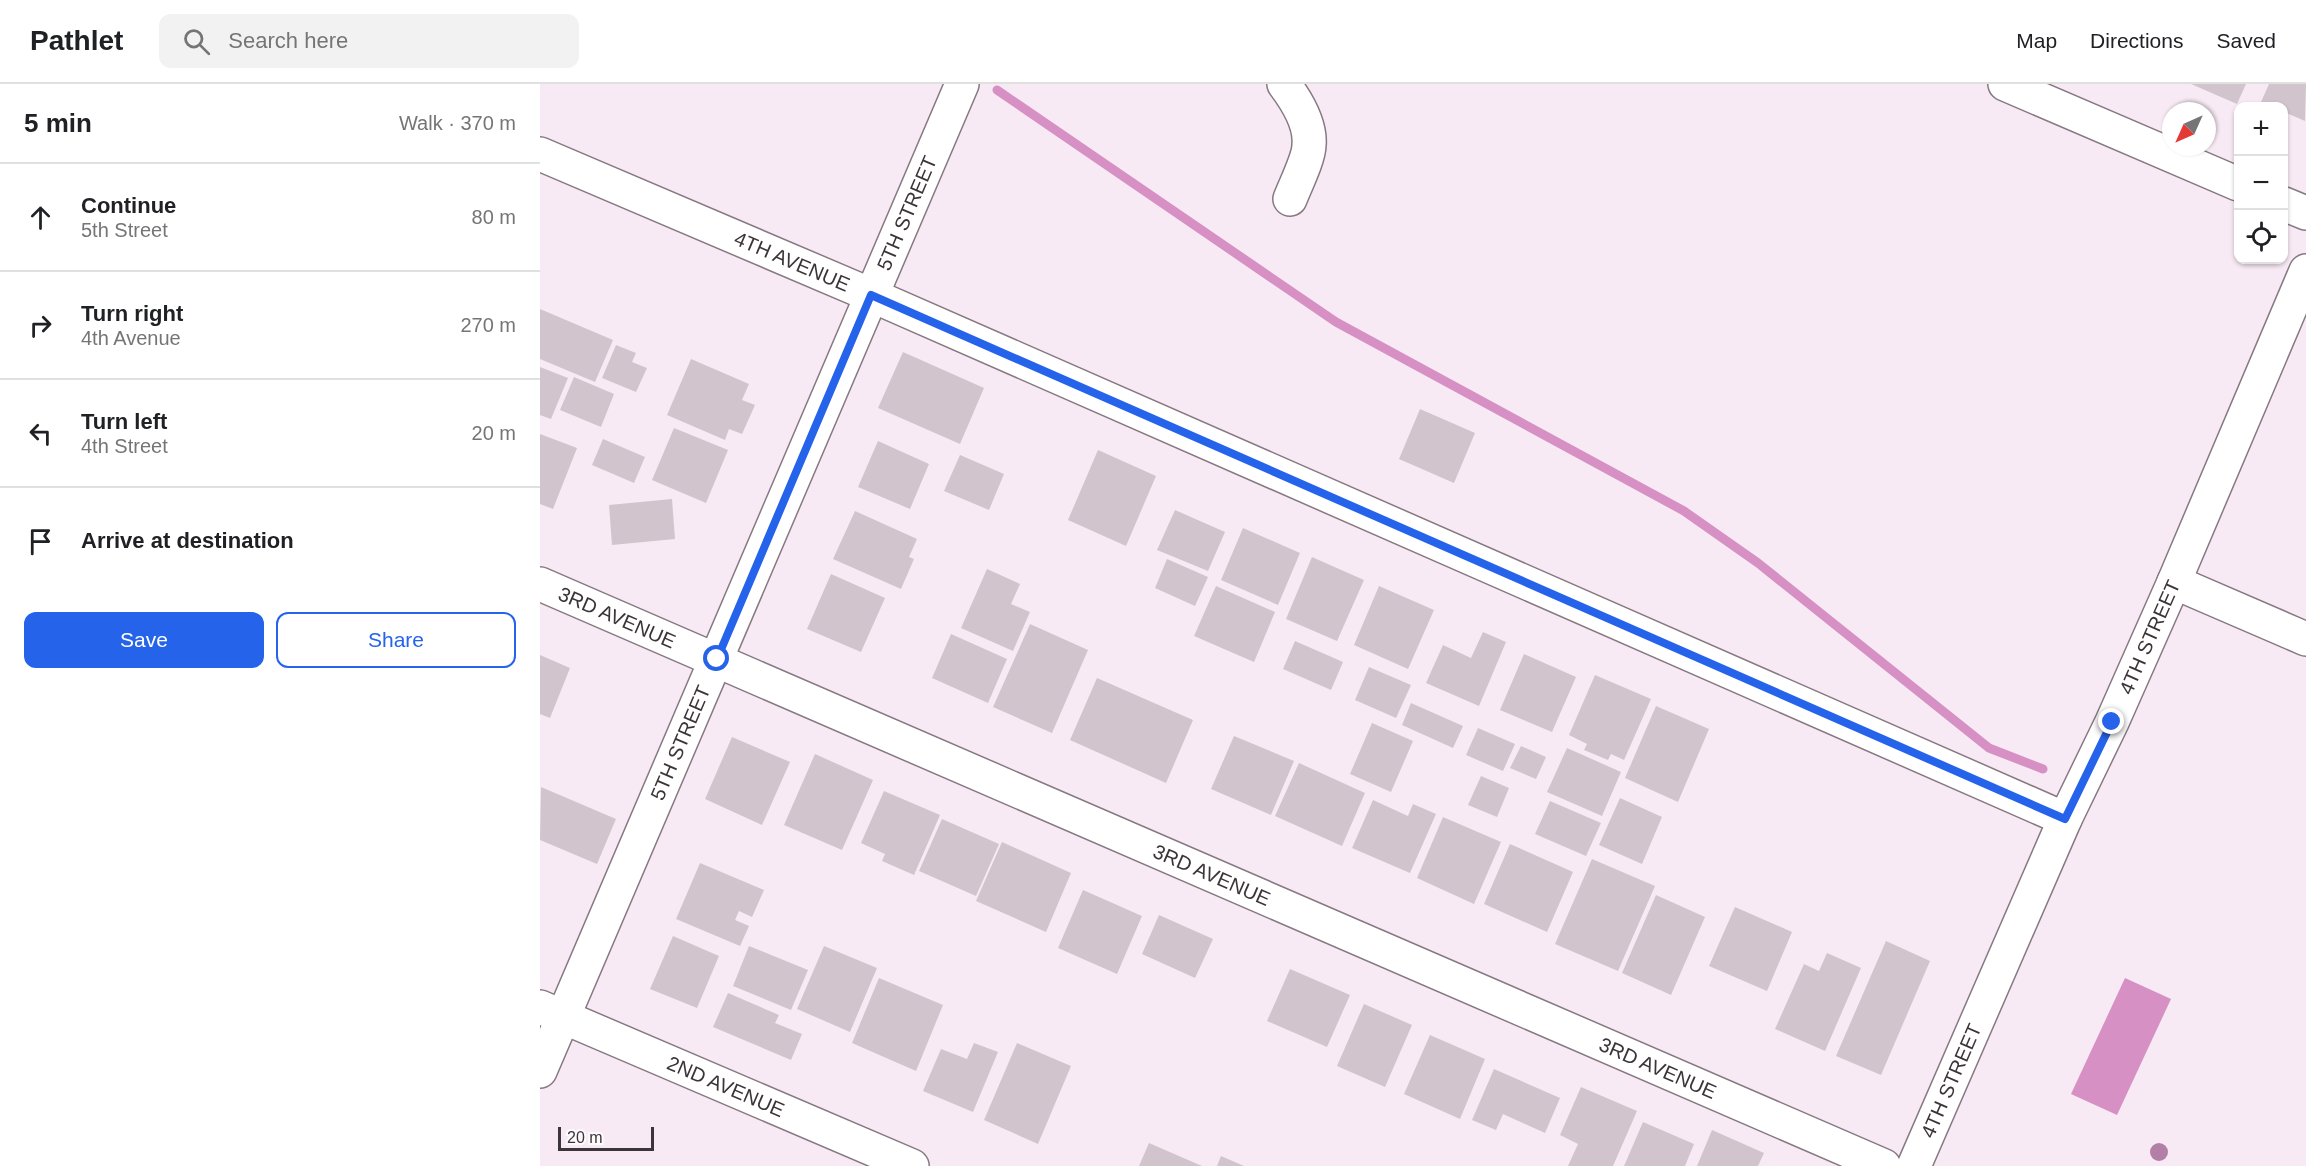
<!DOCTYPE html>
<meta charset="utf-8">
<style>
:root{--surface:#fff;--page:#f2f2f2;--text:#202124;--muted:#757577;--line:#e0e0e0;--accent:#2563eb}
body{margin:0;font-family:Arial,sans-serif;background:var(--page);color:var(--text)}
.controls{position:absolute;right:18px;top:18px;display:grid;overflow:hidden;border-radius:12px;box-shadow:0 2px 4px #0004}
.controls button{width:54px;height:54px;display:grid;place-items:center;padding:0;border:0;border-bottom:2px solid var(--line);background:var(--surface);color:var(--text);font:30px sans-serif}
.compass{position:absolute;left:1622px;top:18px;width:54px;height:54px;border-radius:50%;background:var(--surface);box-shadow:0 2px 4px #0004;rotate:225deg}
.scale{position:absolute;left:18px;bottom:15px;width:96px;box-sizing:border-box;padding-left:6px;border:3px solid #3b3539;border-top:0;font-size:16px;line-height:21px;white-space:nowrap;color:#3b3539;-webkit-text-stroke:4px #fefbfd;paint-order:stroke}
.stop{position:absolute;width:18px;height:18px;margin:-14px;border:4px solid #2563eb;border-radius:50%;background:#fff}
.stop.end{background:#2563eb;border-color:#fff;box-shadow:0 2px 6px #0008}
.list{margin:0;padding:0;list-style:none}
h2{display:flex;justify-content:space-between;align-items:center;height:78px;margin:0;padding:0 24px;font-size:26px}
h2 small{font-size:20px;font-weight:400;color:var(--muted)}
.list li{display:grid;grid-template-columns:39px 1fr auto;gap:18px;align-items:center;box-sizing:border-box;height:108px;padding:0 24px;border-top:2px solid var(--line)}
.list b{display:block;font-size:22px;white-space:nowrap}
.list p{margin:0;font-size:20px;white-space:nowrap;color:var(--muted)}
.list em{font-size:20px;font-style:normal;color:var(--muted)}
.actions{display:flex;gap:12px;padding:18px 24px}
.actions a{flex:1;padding:14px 0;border:2px solid var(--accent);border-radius:12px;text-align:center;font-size:21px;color:var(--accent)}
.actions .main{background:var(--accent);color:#fff}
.icon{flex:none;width:33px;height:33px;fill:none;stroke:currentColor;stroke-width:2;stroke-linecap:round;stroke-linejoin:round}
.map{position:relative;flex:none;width:1766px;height:1082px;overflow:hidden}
header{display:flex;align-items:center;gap:36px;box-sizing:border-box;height:84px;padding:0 30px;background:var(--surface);border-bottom:2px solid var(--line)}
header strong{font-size:28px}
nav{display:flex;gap:33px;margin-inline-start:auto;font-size:21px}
.search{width:420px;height:54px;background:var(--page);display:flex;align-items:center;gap:15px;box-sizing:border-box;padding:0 21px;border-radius:12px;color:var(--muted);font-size:22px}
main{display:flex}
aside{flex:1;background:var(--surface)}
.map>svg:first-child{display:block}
</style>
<header>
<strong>Pathlet</strong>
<div class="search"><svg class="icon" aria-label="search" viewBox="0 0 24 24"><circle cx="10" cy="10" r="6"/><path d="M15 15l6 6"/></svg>Search here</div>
<nav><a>Map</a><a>Directions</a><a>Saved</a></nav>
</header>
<main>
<aside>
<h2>5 min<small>Walk · 370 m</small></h2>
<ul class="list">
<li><svg class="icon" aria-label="ahead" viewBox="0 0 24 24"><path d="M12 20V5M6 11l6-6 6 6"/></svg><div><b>Continue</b><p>5th Street</p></div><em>80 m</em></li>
<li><svg class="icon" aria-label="right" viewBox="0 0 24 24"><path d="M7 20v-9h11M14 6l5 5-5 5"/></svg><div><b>Turn right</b><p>4th Avenue</p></div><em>270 m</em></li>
<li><svg class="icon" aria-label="left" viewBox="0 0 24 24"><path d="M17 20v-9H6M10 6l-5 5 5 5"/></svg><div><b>Turn left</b><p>4th Street</p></div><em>20 m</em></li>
<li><svg class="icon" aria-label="arrive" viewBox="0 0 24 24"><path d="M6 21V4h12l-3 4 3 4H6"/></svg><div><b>Arrive at destination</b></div></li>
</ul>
<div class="actions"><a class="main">Save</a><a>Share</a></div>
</aside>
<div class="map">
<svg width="1766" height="1082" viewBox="0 0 1766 1082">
<rect width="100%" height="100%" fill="#f8eaf4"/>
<!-- water -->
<path fill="#d690c3" d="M1585,894L1631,915L1577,1031L1531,1010Z"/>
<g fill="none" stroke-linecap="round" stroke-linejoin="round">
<!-- stream -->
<path stroke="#d690c3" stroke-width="9" d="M457,6L796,238L1144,427L1218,479L1449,664L1503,685"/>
</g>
<!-- building -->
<path fill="#d2c4cd" d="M1651,0H1706L1697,20Z
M1729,0H1766L1765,37L1744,28V22H1731L1721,18Z
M0,225L73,256L55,298L0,275Z
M76,261L96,269L92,278L107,284L96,308L62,294Z
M363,268L444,304L420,360L338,324Z
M151,275L209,300L202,316L215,321L202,350L189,345L185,356L127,331Z
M0,283L28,294L11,335L0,331Z
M34,293L74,310L61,343L20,326Z
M880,325L935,349L914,399L859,375Z
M134,344L188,366L166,419L112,396Z
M0,350L37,364L13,425L0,420Z
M63,355L105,373L94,399L52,381Z
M338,357L389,380L370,425L318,403Z
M558,366L616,392L586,462L528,436Z
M420,371L464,390L449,426L404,407Z
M132,415L135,455L72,461L69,421Z
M635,426L685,448L668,487L617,466Z
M315,427L377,455L369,473L374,475L361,505L293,475Z
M703,444L760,469L738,521L681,496Z
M772,473L824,496L797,557L746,535Z
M627,475L668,493L655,522L615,504Z
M447,485L480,500L471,520L490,528L473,567L421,544Z
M291,490L345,514L321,568L267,545Z
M676,502L735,528L714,578L654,552Z
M839,502L894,526L868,585L814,561Z
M490,540L548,566L512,649L453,623Z
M943,548L966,558L939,622L886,599L903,561L931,574Z
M411,550L467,575L448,619L392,594Z
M755,557L803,578L791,606L743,585Z
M984,570L1036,593L1012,648L960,626Z
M0,571L30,584L10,634L0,630Z
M829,583L871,601L856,634L815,616Z
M1055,591L1111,615L1084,676L1071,670L1068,676L1044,666L1047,660L1029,651Z
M557,594L653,636L626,699L530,656Z
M871,619L923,642L913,664L862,641Z
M1116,622L1169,645L1138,718L1085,694Z
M832,639L873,657L851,708L810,690Z
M938,644L975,660L963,687L926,671Z
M694,652L754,677L731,731L671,705Z
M192,653L250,678L222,741L165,715Z
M981,662L1006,673L996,695L970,684Z
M1027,664L1081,688L1062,732L1007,708Z
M275,670L333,696L302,766L244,741Z
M759,679L825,709L802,762L735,732Z
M941,692L969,704L957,733L928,721Z
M1,703L76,735L57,780L0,756Z
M344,707L400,731L374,791L342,777L345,770L321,759Z
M1080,714L1122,733L1102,780L1059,761Z
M833,716L868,732L873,720L896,730L870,789L812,764Z
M1010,717L1061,739L1046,772L995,750Z
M903,733L961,758L934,820L877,794Z
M402,735L459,760L436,812L379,787Z
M462,758L531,789L506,848L436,817Z
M970,760L1033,788L1007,848L944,820Z
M1052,775L1115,802L1078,887L1015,860Z
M160,779L224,806L212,833L199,827L195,836L209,842L200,862L136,835Z
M543,806L602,832L577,890L518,864Z
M1116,811L1165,833L1131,911L1082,889Z
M1195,823L1252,848L1227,907L1169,882Z
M619,831L673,855L655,894L602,870Z
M133,852L179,872L157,924L110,905Z
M1346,857L1390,877L1341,991L1296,972Z
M209,862L268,886L251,926L193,902Z
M284,862L337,884L310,948L257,925Z
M1287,869L1321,884L1285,967L1235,945L1264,880L1279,887Z
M750,885L810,911L787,963L727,937Z
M339,894L403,921L376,987L312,959Z
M188,909L239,931L235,939L262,950L251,976L173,943Z
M824,920L872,941L845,1003L797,982Z
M890,951L945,975L920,1035L864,1010Z
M434,959L458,968L433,1028L383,1007L401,965L427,975Z
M477,959L531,982L498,1060L444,1036Z
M954,985L1020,1014L1005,1049L963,1030L956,1046L932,1036Z
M1041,1003L1097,1027L1073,1082H1028L1038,1060L1020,1051Z
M1103,1038L1154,1060L1145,1082H1084Z
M1172,1046L1224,1069L1218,1082H1157Z
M609,1059L662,1082H599Z
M681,1072L704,1082H677Z"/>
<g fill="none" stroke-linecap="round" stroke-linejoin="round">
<defs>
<g id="minor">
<path d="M744,0C756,16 771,40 769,61C769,74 755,102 750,115"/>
<path d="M1465,0L1698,100"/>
<path id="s1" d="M0,70L331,211L1525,735"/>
<path d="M1744,120L1766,129"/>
<path d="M1634,498L1766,555"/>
<path id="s2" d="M0,500L1344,1082"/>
<path id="s3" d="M0,923L372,1082"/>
<path id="s4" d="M0,987L422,0"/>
<path id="s5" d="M1374,1082L1525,735L1572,638L1634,498L1766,187"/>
</g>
</defs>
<!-- minor casing -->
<use href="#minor" stroke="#867982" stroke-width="36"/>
<!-- minor -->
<use href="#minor" stroke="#fff" stroke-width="33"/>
</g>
<!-- trees -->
<circle fill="#b37fa7" cx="1619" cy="1068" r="9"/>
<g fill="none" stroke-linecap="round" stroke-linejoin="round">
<!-- route -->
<path stroke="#2563eb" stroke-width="8" d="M177,575L331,211L1525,735L1572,638"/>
</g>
<g text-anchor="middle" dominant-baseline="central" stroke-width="6" stroke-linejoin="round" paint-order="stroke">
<!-- street labels -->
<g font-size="20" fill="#3b3539" stroke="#fefbfd">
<text stroke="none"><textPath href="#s4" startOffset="933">5TH STREET</textPath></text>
<text stroke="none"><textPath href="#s1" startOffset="274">4TH AVENUE</textPath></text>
<text stroke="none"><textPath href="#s2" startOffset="84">3RD AVENUE</textPath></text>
<text stroke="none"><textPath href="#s5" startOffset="579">4TH STREET</textPath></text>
<text stroke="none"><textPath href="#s4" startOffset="357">5TH STREET</textPath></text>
<text stroke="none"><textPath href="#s2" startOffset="732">3RD AVENUE</textPath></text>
<text stroke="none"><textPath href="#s2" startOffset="1218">3RD AVENUE</textPath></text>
<text stroke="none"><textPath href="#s5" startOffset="93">4TH STREET</textPath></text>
<text stroke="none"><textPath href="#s3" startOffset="202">2ND AVENUE</textPath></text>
</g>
</g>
</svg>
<div class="controls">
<button>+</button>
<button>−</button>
<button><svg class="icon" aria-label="locate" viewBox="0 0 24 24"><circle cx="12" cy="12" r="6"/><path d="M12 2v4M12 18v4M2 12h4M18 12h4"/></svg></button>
</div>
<svg class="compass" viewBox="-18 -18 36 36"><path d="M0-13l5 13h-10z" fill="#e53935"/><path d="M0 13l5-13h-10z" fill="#757577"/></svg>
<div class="scale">20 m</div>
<div class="stop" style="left:177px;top:575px"></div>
<div class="stop end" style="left:1572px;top:638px"></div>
</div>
</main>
